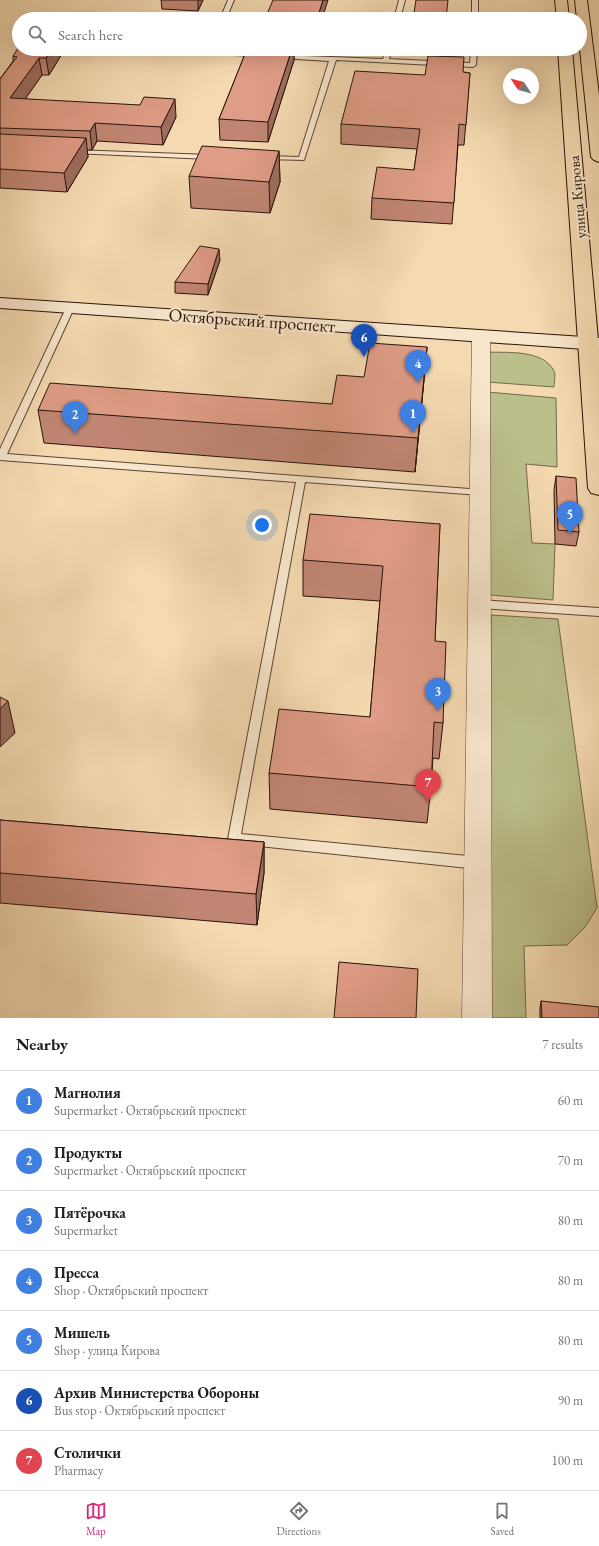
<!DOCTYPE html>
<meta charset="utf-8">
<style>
:root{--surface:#fff;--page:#f6f6f6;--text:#202124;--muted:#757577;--line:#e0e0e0;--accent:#db2777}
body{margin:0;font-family:"EB Garamond",serif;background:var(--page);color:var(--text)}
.compass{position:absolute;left:503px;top:68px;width:36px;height:36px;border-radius:50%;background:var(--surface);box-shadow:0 4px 16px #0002;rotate:305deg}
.you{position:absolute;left:262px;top:525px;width:14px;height:14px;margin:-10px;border:3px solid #fff;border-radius:50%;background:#1a73e8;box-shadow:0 0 0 6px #1a73e833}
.badge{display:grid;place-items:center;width:26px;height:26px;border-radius:50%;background:var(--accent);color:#fff;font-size:13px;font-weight:700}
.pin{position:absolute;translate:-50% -33px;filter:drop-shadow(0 1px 2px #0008)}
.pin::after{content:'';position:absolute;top:21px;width:14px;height:12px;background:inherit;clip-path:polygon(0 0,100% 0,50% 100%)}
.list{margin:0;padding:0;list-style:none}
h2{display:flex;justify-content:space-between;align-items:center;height:52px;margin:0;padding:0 16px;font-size:17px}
h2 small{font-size:13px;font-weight:400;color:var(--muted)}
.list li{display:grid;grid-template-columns:26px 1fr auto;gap:12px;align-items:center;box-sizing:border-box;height:60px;padding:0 16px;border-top:1px solid var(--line)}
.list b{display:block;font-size:15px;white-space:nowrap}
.list p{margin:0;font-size:13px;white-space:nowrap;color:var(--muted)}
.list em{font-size:13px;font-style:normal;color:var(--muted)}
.icon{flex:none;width:22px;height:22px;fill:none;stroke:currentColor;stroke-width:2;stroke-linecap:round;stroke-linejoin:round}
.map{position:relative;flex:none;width:599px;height:1018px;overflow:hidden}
.search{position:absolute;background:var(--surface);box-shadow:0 4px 16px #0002;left:12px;right:12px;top:12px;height:44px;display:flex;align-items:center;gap:10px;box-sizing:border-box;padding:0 14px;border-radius:22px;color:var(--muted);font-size:15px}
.sheet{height:472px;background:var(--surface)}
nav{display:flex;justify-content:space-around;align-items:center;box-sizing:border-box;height:56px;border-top:1px solid var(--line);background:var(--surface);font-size:11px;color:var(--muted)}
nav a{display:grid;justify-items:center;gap:2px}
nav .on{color:var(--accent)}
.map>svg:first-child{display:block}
</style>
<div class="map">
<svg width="599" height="1018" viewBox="0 0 599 1018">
<rect width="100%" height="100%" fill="#f4d9b1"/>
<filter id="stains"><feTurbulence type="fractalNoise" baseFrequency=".005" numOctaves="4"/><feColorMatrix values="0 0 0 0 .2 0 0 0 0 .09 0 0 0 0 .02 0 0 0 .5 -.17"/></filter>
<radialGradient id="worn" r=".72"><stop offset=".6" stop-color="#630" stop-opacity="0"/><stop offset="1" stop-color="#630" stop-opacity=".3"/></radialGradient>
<!-- green -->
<path fill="#bbbf8c" stroke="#72694a" d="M487,352C507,353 543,349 554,371C556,375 554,382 554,387L487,382Z
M487,392L556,398L557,467L526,464L532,543L555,544L553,600L490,595Z
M491,615L558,619L597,908L585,927L567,945L524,946L526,1018H489Z"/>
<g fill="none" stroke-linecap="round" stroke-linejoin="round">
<defs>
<path id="service" d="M228,0H234L226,19H220Z
M399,0H405L400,19H394Z
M472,0H478V19H472Z
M208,49L259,52L262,54L259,56L210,54L207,52Z
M386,49H392L389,59L470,63L471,49H477L476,65L473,67L336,60L304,160L264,159L263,158L266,156L299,157L329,61L281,58L278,56L279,55L383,59Z
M74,150L210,155L213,157L210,159L72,153V151Z
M67,306H70L74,308L7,454L483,490L485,492L483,494L480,495L305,482L241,834L478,857L483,859L485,863L483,867L478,869L229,843L228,839L296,482L0,460V449Z
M479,600L599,608V616L479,608L475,607L474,604L475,601Z"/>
<path id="minor" d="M481,331L487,332L490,336L492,1018H462L472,336L475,332Z"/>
<path id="secondary" d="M0,298L599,338V350L0,308Z"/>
<path id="primary" d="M555,0H567L569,19H557Z
M575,0H587L599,95V162L594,160L591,157L580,49V19H577Z
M558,49H572L599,351V495L591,493L588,488Z"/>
</defs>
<!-- service casing -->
<use href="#service" stroke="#5c4432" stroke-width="2"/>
<!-- minor casing -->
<use href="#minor" stroke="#5c4432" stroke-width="1"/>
<!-- secondary casing -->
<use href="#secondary" stroke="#2a1308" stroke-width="2"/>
<!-- primary casing -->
<use href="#primary" stroke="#2a1308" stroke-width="2"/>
<!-- service -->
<use href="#service" fill="#f8e6cc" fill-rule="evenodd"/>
<!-- minor -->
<use href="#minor" fill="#f8e6cc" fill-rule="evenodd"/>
<!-- secondary -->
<use href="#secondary" fill="#f8e6cc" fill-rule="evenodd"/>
<!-- primary -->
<use href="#primary" fill="#f4d9b1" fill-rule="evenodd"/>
</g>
<!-- wall -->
<path fill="#c08673" stroke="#2a1308" d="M161,0H203L198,11L162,9Z
M247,49H312L311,53L294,52V60L268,142L220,140L219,119Z
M63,52L49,75H42L25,99L176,117L163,145L97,141L92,150H87L88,157L67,192L0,188V79L13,61V56Z
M463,72L470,73L464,145H458L452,224L371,219L372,198L414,170L417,149L341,144V124L425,75Z
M279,151L280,182L270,213L191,208L189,176Z
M220,260L208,295L175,293V282Z
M364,377L424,380L415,472L44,443L38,410L332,404Z
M556,476L579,532L576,546L555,544L554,490Z
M440,524L435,641L443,723L439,759L433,758L431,787L427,823L270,809L269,773L370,717L380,601L303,596V560Z
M0,820L264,842V873L257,925L0,903Z
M541,1001L599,1018H540V1008Z"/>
<!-- shaded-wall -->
<path fill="#9c6d5e" stroke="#2a1308" d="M198,0H203L198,11Z
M323,0H328L322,19H317Z
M52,49H63V52L49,75L46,58Z
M292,49H294V60L268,142V122Z
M39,58L42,75L13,116L10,98Z
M175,99L176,117L163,145L161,127Z
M95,123L97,141L92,150L90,131Z
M86,138L88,157L67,192L64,173Z
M279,151L280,182L270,213L269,182Z
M219,249L220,260L208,295V284Z
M427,347L424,380L415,472L418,438Z
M8,701L15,733L0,747V709Z
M264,842V873L257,925L256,894Z"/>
<!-- building -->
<path fill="#df9c86" stroke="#2a1308" d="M273,0H323L317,19H265Z
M416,0H448L446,19H413Z
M19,47V49H52L46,58H39L10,98L140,105L144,97L175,99L161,127L95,123L90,131L0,128V79L17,57L13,56Z
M247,49H292L268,122L219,119Z
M428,56L464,57L463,72L470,73L466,125L459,124L454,203L372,198L377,167L414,170L420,129L341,124L355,71L425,75Z
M0,134L86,138L64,173L0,169Z
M202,146L279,151L269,182L189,176Z
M200,246L219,249L208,284L175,282Z
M370,343L427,347L418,438L38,410L50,383L332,404L337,375L364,377Z
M556,476L576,478L579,532L558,530Z
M310,514L440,524L435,641L446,642L443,723L434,722L431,787L269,773L279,709L370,717L383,566L303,560Z
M0,697L8,701L0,709Z
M0,820L264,842L256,894L0,873Z
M339,962L418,969L416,1018H334Z
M541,1001L599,1007V1018H542Z"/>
<g text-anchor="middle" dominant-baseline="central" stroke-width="4" stroke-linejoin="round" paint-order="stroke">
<!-- far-street labels -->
<g font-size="15" fill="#2a1308" stroke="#f8e6cc">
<text transform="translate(577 197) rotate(-95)">улица Кирова</text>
</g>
<!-- street labels -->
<g font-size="18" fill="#2a1308" stroke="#f8e6cc">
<text transform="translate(252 320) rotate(4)">Октябрьский проспект</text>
</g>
</g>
<rect width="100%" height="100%" filter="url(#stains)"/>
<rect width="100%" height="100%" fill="url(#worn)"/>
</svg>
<svg class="compass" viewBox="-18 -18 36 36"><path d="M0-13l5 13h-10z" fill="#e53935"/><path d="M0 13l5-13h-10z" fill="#757577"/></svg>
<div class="you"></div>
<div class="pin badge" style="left:413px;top:433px;background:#3f7fe0">1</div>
<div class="pin badge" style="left:75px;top:434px;background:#3f7fe0">2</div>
<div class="pin badge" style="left:438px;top:711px;background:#3f7fe0">3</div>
<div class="pin badge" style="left:418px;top:383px;background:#3f7fe0">4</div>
<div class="pin badge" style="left:570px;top:534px;background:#3f7fe0">5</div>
<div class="pin badge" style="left:364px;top:357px;background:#1a4fb4">6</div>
<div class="pin badge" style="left:428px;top:802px;background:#e0444e">7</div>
<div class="search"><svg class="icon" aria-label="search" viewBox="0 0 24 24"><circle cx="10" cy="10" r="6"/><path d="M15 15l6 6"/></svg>Search here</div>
</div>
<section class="sheet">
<h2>Nearby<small>7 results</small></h2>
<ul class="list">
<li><span class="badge" style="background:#3f7fe0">1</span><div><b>Магнолия</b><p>Supermarket · Октябрьский проспект</p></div><em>60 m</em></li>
<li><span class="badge" style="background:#3f7fe0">2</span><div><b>Продукты</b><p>Supermarket · Октябрьский проспект</p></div><em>70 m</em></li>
<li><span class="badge" style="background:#3f7fe0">3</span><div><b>Пятёрочка</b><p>Supermarket</p></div><em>80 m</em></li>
<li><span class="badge" style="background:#3f7fe0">4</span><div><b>Пресса</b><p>Shop · Октябрьский проспект</p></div><em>80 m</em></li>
<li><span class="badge" style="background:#3f7fe0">5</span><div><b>Мишель</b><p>Shop · улица Кирова</p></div><em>80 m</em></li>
<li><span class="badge" style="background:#1a4fb4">6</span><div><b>Архив Министерства Обороны</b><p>Bus stop · Октябрьский проспект</p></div><em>90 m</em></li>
<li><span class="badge" style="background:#e0444e">7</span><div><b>Столички</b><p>Pharmacy</p></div><em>100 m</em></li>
</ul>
</section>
<nav>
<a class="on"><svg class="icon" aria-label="map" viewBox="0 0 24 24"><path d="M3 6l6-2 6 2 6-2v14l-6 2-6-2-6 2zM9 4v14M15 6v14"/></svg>Map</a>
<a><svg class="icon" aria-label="directions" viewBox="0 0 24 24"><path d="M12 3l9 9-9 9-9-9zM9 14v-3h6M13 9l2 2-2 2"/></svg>Directions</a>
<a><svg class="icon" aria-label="saved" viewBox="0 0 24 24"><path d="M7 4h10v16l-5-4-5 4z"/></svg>Saved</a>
</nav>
